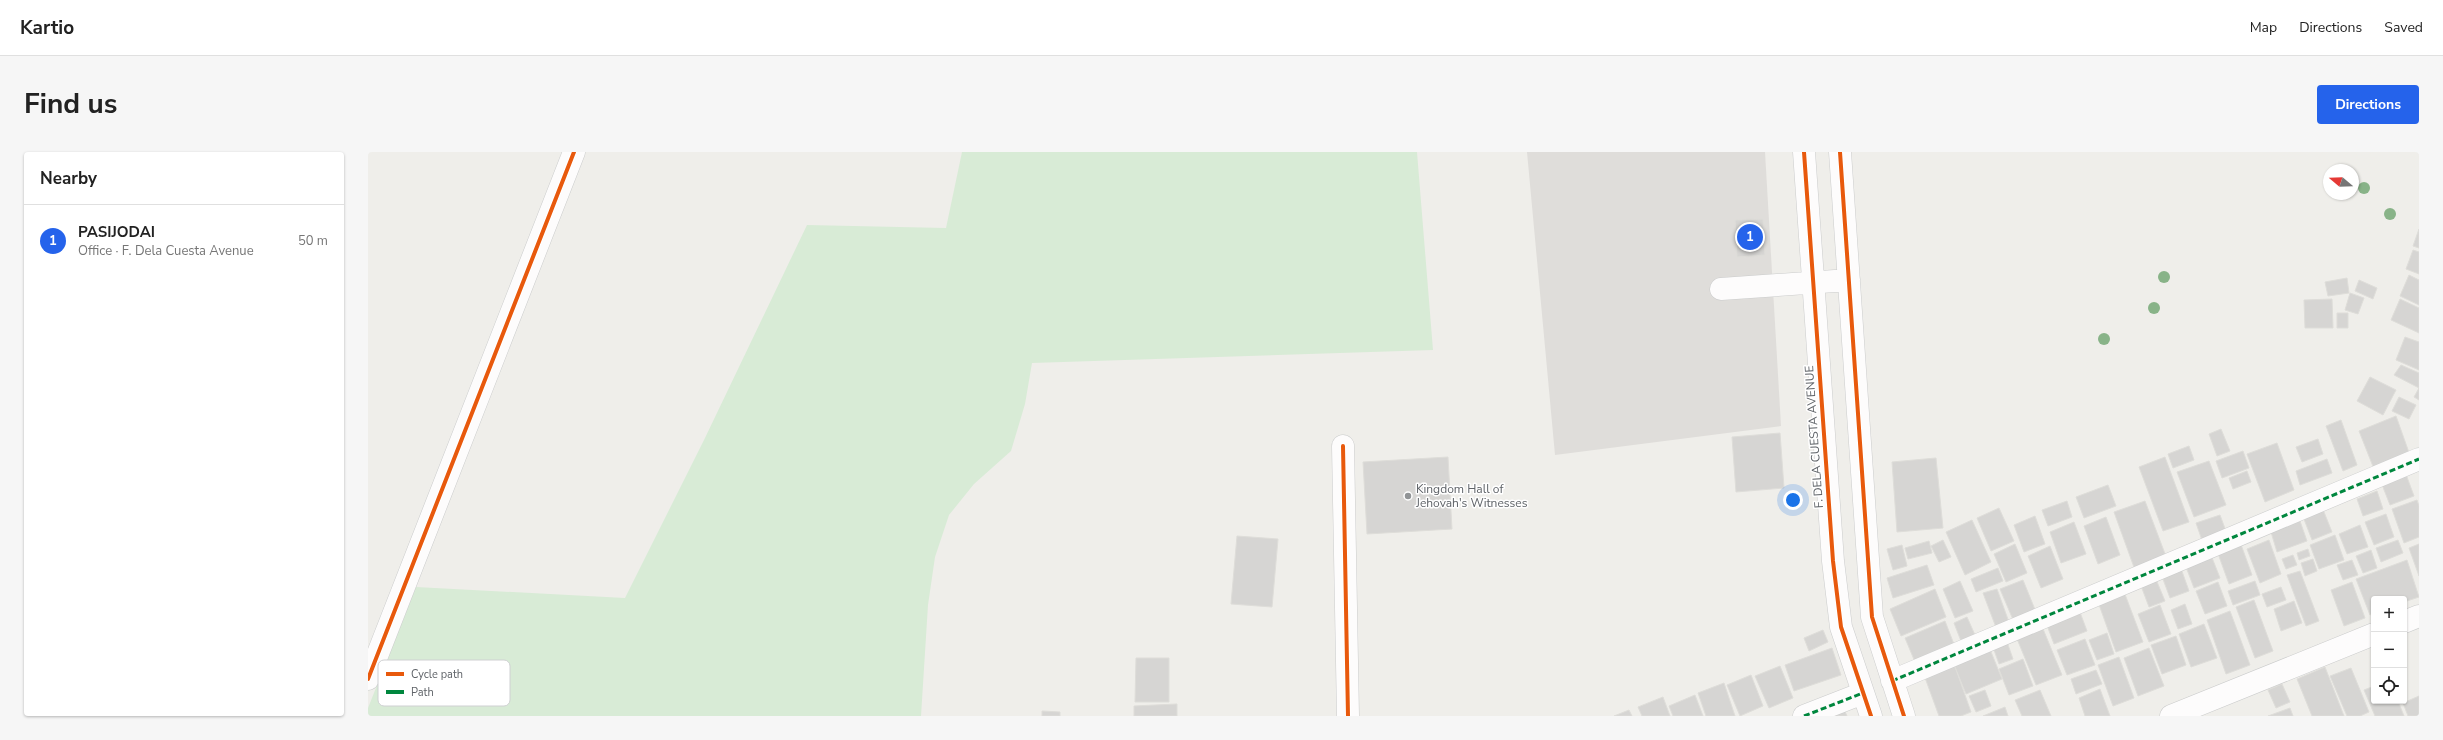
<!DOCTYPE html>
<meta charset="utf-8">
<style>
:root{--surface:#fff;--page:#f6f6f6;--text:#222;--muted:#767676;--line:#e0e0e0;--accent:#2563eb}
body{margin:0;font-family:"Nunito Sans",sans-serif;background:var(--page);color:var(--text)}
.controls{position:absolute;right:12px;bottom:12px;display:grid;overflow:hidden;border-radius:4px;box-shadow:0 1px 3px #0004}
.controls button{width:36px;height:36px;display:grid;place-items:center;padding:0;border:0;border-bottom:1px solid var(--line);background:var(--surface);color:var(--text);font:20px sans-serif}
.compass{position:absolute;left:1955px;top:12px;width:36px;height:36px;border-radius:50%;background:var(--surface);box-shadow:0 1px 3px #0004;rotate:289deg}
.you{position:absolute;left:1425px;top:348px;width:14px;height:14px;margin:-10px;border:3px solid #fff;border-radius:50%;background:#1a73e8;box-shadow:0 0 0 6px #1a73e833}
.badge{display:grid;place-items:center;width:26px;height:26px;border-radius:50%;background:var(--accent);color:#fff;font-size:13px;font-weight:700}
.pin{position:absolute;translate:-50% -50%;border:2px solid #fff;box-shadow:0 1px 4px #0006}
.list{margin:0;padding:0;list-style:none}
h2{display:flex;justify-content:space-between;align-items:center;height:52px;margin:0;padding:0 16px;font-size:17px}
h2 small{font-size:13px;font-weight:400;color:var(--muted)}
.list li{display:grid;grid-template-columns:26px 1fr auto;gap:12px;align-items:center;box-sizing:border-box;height:72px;padding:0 16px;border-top:1px solid var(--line)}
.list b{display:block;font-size:15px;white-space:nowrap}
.list p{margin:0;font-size:13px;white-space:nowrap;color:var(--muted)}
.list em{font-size:13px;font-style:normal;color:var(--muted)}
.icon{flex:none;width:22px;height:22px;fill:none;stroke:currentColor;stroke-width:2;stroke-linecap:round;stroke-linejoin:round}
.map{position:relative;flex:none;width:2051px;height:564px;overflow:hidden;border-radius:4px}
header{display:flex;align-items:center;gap:24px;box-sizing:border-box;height:56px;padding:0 20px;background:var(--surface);border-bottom:1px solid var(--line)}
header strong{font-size:19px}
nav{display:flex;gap:22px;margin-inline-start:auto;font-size:14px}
.intro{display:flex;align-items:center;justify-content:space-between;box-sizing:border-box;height:96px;padding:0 24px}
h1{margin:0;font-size:28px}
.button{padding:10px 18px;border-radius:4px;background:var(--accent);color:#fff;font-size:14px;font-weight:700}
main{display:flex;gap:24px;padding:0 24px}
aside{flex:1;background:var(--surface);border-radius:4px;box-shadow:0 1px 3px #0004}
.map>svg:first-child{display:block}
</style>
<header>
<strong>Kartio</strong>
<nav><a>Map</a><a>Directions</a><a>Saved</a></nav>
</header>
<div class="intro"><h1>Find us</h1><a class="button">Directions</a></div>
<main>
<aside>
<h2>Nearby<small></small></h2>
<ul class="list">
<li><span class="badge">1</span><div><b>PASIJODAI</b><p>Office · F. Dela Cuesta Avenue</p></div><em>50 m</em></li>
</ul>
</aside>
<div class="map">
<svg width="2051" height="564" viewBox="0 0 2051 564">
<rect width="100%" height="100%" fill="#efeeea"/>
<!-- industrial -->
<path fill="#dfddda" d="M1159,0H1397L1413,274L1187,303Z"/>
<!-- green -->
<path fill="#d8ebd6" d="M594,0H1049L1065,198L664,211L657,252L643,299L606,332L581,363L567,405L560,453L553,564H0V556L48,435L257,446L336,288L439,73L578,76Z"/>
<!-- building -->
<path fill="#d6d5d3" stroke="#deddd9" d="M1395,67L1397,103L1369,105L1367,68Z
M2051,77V96L2045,94Z
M2045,98L2051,100V122L2038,117Z
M2041,123L2051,128V153L2032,144Z
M1979,126L1981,141L1960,144L1957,130Z
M1991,128L2009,136L2005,147L1987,139Z
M1982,141L1996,146L1990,162L1977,158Z
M1964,147L1965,176H1937L1936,148Z
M2032,147L2051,156V181L2023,168Z
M1969,161H1980V176H1969Z
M2037,185L2051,190V218L2028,208Z
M2033,213L2051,221V236L2026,223Z
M2002,225L2028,238L2015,263L1989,249Z
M2051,236V248L2046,245Z
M2031,245L2048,253L2041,267L2024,259Z
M2028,264L2044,309L2008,322L1991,279Z
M1973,268L1989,313L1975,319L1958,274Z
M1853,277L1862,299L1849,304L1841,282Z
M1412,281L1416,336L1368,340L1364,285Z
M1950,287L1955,302L1934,310L1928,295Z
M1909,291L1926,338L1897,350L1879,302Z
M1821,294L1826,308L1805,316L1800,302Z
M1875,299L1881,316L1854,326L1848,309Z
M1080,305L1084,377L999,382L995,310Z
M1797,305L1821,370L1795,379L1771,315Z
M1568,306L1575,376L1529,380L1524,310Z
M1959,307L1964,321L1932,333L1928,319Z
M1841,309L1858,353L1826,365L1809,320Z
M2036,317L2046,344L2022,353L2011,325Z
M1879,319L1883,330L1865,337L1861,326Z
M1740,333L1748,354L1716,366L1708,345Z
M2009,339L2015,357L1995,364L1989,347Z
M2049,348L2051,354V385L2036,391L2024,357Z
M1699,349L1704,365L1680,374L1674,358Z
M1777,349L1799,407L1767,418L1746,360Z
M1954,355L1964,380L1944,388L1934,362Z
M1631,356L1646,389L1623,399L1609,366Z
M2018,362L2026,385L2006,393L1997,370Z
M1852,363L1859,382L1835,391L1828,371Z
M1667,364L1677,392L1656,400L1646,373Z
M1738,365L1752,403L1730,412L1716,374Z
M1604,368L1623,410L1597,423L1578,380Z
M1932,369L1939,389L1909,400L1903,380Z
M1706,370L1718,402L1693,411L1682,380Z
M1992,373L2000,395L1979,402L1971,382Z
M1967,383L1976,408L1951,417L1942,393Z
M869,384L910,387L904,455L863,452Z
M1871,387L1884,423L1861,432L1848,396Z
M1575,388L1583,405L1571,410L1563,394Z
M1901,388L1913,422L1892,431L1879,397Z
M2030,388L2035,401L2013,410L2008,396Z
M1561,389L1564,401L1540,407L1537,396Z
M1647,392L1659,421L1638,430L1626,402Z
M2051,392V424L2041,396Z
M1534,393L1539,414L1525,418L1519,397Z
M1682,394L1695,427L1673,436L1660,404Z
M1940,397L1942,404L1931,408L1929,401Z
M1841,398L1852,426L1826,436L1815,407Z
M2003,398L2009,416L1995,421L1988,404Z
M1925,403L1929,413L1918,417L1914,407Z
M1945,407L1949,419L1937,424L1933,411Z
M1984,408L1990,423L1975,428L1969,413Z
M2039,408L2051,445L2036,450V447H2006V461L2002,463L1988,427Z
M1811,411L1821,439L1802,446L1792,419Z
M1559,413L1566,433L1525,446L1519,426Z
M1630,416L1635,429L1608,440L1603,427Z
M1932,419L1951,469L1938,474L1919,423Z
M1787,425L1797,449L1781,455L1772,431Z
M1655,428L1668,460L1646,470L1632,437Z
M1592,429L1605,459L1587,466L1575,437Z
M1887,429L1892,443L1865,453L1860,439Z
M1850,430L1859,454L1837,462L1828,439Z
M1984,430L1997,466L1976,474L1963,438Z
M1913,435L1918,448L1899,455L1894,442Z
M1567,437L1578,465L1533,484L1522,457Z
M1629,437L1642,473L1629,478L1615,441Z
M1755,437L1775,490L1748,500L1729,447Z
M1886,448L1905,499L1887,506L1868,455Z
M1926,449L1934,471L1913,479L1906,457Z
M1817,452L1824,472L1810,477L1803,458Z
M1792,453L1803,482L1781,490L1770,462Z
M1710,455L1719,479L1686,492L1677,468Z
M1862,459L1882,513L1858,522L1839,468Z
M1599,465L1607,483L1593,489L1586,471Z
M1577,469L1589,500L1550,517L1537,486Z
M1673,472L1694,523L1668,533L1647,482Z
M1836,472L1849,506L1823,515L1811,482Z
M1455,478L1460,490L1441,499L1436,486Z
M1739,481L1746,502L1729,508L1721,488Z
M1808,484L1818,513L1794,522L1783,493Z
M1717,487L1727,513L1699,523L1689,498Z
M1639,490L1645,507L1631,512L1625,495Z
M1621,495L1634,527L1598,542L1585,510Z
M1464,496L1473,523L1426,539L1417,513Z
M1781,496L1796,534L1770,544L1756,506Z
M1751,505L1766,546L1745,554L1730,513Z
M768,506H801V550H767Z
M1655,507L1665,534L1641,543L1631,517Z
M1586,512L1603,560L1593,564H1571L1556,523Z
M1412,514L1425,546L1401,556L1387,524Z
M1957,515L1976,564H1944L1929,527Z
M1983,516L2001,560L1992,564H1979L1962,524Z
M1728,518L1734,532L1708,542L1703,527Z
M1383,523L1395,554L1372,564L1359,533Z
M1356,531L1367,564H1338L1330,541Z
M1914,532L1922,550L1908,556L1900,538Z
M2006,534V549H2030L2036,564H2007L1996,538Z
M1732,537L1742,564H1717L1711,546Z
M1617,538L1623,554L1608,560L1601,544Z
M1672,538L1683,564H1654L1647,548Z
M1327,543L1335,564H1305L1301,554Z
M2051,544V564H2040L2035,551Z
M1295,545L1302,564H1274L1270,555Z
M809,552V564H766V554Z
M1637,555L1640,564H1615Z
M1922,556L1925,564H1900Z
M1476,557L1479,564H1459Z
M1261,558L1264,564H1246Z
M674,559L692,560V564H674Z"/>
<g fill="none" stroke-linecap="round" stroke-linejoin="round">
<defs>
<path id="minor" d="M1436,0L1465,409L1473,475L1503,564
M1472,0L1504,465L1536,564
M1353,137L1481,128
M975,294L980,564
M2036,470L2051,464
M0,527L206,0
M1524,529L2051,307
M1436,564L1495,541
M1803,564L2006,482"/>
</defs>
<!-- minor casing -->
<use href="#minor" stroke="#cbcccc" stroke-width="23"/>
<!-- minor -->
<use href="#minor" stroke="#fdfcfc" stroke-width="22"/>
<!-- quiet -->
<path stroke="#00873e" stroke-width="3" stroke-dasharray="6 3" stroke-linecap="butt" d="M1524,529L2051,307
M1436,564L1495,541"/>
<defs>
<path id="cycleway" d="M1436,0L1465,409L1473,475L1503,564
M1472,0L1504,465L1536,564
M975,294L980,564
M0,527L206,0"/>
</defs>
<!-- cycleway casing -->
<use href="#cycleway" stroke="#fff" stroke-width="6"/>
<!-- cycleway -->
<use href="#cycleway" stroke="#e8590c" stroke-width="4"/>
</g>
<!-- trees -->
<g fill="#88b388">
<circle cx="1996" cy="36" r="6"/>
<circle cx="2022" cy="62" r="6"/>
<circle cx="1796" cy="125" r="6"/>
<circle cx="1786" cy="156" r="6"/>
<circle cx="1736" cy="187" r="6"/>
</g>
<!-- markers -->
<circle fill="#919496" stroke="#fff" stroke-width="1.5" cx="1040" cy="344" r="4"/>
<g text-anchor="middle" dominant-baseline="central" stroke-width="3" stroke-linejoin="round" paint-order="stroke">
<!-- street labels -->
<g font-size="12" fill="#5f6368" stroke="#fff">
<text transform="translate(1446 285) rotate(-94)">F. DELA CUESTA AVENUE</text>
</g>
<!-- poi labels -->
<g font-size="12" fill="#5f6368" stroke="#fff" text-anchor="start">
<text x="1048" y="337">Kingdom Hall of<tspan x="1048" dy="14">Jehovah's Witnesses</tspan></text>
</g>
</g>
<!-- legend -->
<rect x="10" y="508" width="132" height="46" rx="6" fill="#fff" stroke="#cfd0d2" stroke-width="1"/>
<rect x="18" y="520" width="18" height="4" fill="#e8590c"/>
<rect x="18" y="538" width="18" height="4" fill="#00873e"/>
<g font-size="11" fill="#5f6368">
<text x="43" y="526">Cycle path</text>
<text x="43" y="544">Path</text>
</g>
</svg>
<div class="controls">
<button>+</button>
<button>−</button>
<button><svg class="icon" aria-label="locate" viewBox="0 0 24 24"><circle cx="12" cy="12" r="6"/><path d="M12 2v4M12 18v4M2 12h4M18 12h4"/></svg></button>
</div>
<svg class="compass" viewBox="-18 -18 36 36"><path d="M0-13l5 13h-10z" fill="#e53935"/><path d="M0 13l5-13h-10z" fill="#767676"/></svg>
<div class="you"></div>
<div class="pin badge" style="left:1382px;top:85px">1</div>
</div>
</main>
